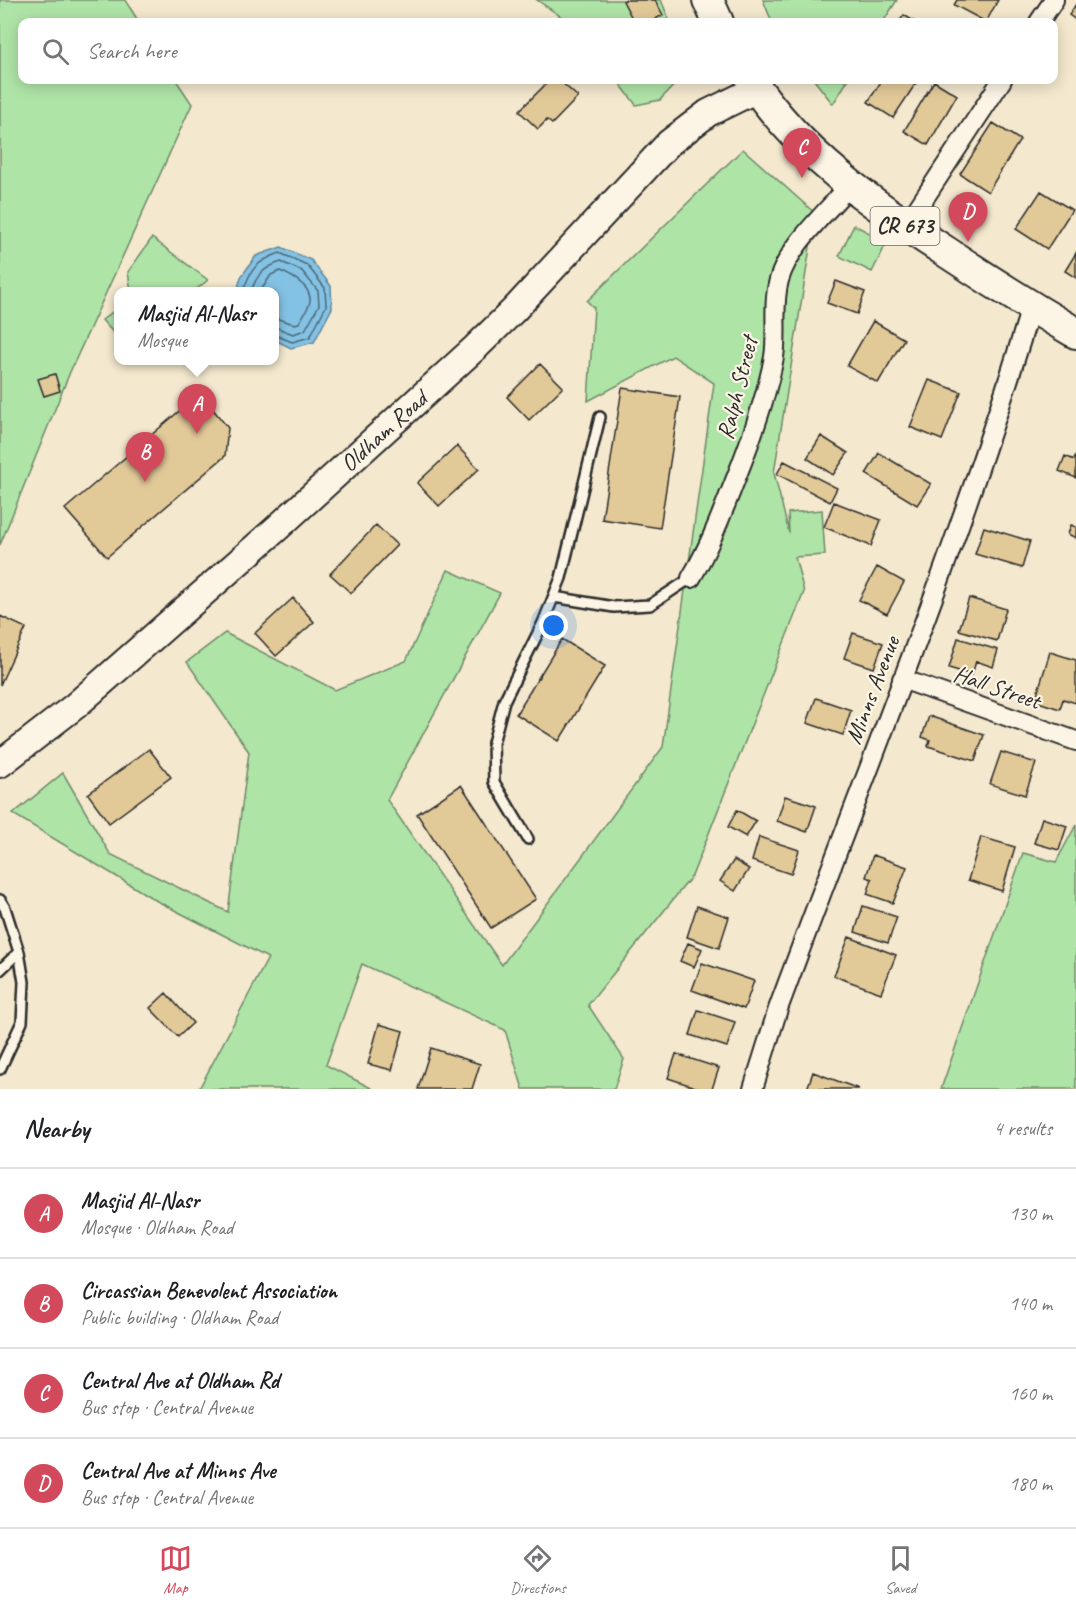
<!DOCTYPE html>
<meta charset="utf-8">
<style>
:root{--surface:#fff;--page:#f6f6f6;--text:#202124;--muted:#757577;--line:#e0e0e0;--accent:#d1495b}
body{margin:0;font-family:Caveat,sans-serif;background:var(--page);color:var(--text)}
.you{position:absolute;left:554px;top:626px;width:21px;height:21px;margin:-15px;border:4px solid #fff;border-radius:50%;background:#1a73e8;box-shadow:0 0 0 9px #1a73e833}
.badge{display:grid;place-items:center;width:39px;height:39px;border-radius:50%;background:var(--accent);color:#fff;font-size:20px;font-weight:700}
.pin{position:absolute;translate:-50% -50px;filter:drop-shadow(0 2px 3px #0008)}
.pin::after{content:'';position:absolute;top:32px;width:21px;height:18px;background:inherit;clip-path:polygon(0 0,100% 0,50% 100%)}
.popup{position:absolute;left:114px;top:287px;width:165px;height:78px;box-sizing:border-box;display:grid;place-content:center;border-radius:12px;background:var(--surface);filter:drop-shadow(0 2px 4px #0005);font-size:20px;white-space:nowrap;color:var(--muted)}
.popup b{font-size:22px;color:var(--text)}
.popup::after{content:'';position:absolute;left:50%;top:100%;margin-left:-12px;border:12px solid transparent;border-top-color:var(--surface)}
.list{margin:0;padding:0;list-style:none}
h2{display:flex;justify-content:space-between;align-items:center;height:78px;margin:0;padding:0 24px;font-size:26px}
h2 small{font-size:20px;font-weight:400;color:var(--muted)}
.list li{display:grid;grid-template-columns:39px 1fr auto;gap:18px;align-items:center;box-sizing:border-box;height:90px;padding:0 24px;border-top:2px solid var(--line)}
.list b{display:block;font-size:22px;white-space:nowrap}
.list p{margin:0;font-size:20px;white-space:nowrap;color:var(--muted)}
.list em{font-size:20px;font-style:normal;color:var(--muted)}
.icon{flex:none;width:33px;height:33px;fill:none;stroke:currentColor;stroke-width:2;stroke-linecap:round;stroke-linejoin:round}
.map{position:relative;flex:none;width:1076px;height:1089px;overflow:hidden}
.search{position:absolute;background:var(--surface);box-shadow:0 3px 15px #0003;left:18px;right:18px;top:18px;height:66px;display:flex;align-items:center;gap:15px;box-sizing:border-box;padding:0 21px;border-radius:12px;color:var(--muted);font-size:22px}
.sheet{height:438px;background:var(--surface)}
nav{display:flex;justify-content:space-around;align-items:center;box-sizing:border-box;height:84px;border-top:2px solid var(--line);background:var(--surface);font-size:16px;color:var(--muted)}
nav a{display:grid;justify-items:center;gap:3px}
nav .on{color:var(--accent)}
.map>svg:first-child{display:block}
</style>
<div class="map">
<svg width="1076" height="1089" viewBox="0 0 1076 1089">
<rect width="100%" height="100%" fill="#f4e8ce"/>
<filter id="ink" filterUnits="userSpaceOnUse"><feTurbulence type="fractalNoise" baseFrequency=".0167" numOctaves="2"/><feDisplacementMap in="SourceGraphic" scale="12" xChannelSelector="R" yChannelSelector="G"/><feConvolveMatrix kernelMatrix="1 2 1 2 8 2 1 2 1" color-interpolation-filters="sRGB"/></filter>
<g filter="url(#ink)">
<!-- green -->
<path fill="#afe4a7" stroke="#6d8869" stroke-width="1.5" d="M0,0H125L139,22H22V80H176L192,104L70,372L0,545Z
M537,0H661L670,22H569Z
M763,0H897L883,22H772Z
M617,80H679L660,100L636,105Z
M814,80H848L833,104Z
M743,149L826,223L811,241L774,473L789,533L788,513L822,510L825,555L795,557L804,592L692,876L588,1005L624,1059L614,1089H523L505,1030L362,964L326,1065L373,1089H199L268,958L157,901L13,814L63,773L110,854L228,912L249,752L187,662L225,633L335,690L406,661L448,570L500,593L387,800L502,965L663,747L714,383L673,356L588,401L594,308L587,301Z
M854,225L887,242L872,272L839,256Z
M152,238L208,280L194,291H131L128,272Z
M119,307V339L102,320Z
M1076,825V1089H941L1023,853L1056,862Z"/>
<!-- water -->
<path fill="#83c2e4" stroke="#60869a" stroke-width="1.5" d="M281,247L311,260L331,286L332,308L314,342L291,348L275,340V292L237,291L241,277L256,256Z"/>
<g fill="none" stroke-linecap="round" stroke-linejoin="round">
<!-- shore -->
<path stroke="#4e6775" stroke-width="1.5" d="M243,292C250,268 258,261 280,253L307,265L325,288L326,306L310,337L292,342L275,335
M251,292C256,275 265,267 281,262L302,271L318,291L319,305L305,330L293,334L275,327
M260,292L271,275L280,271C292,276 311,286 310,301C309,308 302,317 299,323L294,324L275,318"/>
</g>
<!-- building -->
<path fill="#e2c998" stroke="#2b2b2b" stroke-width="1.5" d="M625,0H655L663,15L650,22H634L623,1Z
M957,0H998L986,22L954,5Z
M1076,4V20L1069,15Z
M904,15L915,22H899Z
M550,80H559L578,97L552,124L547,120L538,129L519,111Z
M882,80H918L893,118L868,102Z
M934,81L957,95L928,145L904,131Z
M993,123L1020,140L988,192L960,174Z
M1041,191L1072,210L1047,249L1016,229Z
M1076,253V278L1065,271Z
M836,281L865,292L857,314L827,303Z
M873,321L904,339L878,383L847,366Z
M540,364L563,387L529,420L507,397Z
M55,374L60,391L44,396L38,379Z
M929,380L961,392L942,440L910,427Z
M622,388L680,397L660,528L602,519Z
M184,407L212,408L228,428L225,456L107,557L65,509Z
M821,436L848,453L833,475L807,458Z
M457,446L479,469L439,506L417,483Z
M879,453L931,484L917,505L866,474Z
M1076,455V478L1059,471L1065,456L1074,460Z
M784,461L837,488L830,502L777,474Z
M834,502L881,520L871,546L824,527Z
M376,525L397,545L351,593L330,574Z
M1071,525L1076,527V538L1068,534Z
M984,527L1030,541L1022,568L975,554Z
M877,567L904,582L887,614L859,600Z
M293,598L314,622L276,656L255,633Z
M969,598L1006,609L997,641L959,630Z
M0,616L26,628L0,685Z
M853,633L883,643L874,668L844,658Z
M958,638L998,650L993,667L976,661L972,675L949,668Z
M562,639L605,666L559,741L516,714Z
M1050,652L1076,660V703L1063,699L1060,709L1035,701Z
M816,698L851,710L843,735L807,723Z
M929,716L984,735L975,761L928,746L930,740L922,737Z
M149,749L171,777L109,823L88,794Z
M1001,752L1036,763L1025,795L990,784Z
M461,785L536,899L491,928L417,814Z
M785,796L816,806L807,832L777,821Z
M737,810L756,821L746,837L728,827Z
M1042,818L1067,826L1059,850L1034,843Z
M759,837L799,850L791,874L752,861Z
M981,837L1015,847L1002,891L968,880Z
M873,855L907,867L893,903L867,894L872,879L866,877Z
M734,860L749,869L735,891L720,881Z
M697,906L729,917L719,948L687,937Z
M863,906L897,917L888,943L855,932Z
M849,937L896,955L881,993L834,976Z
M688,943L702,949L694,967L680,961Z
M702,963L754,981L744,1009L692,990Z
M166,993L193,1023L178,1037L150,1008Z
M698,1010L735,1022L727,1047L690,1035Z
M379,1024L403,1031L392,1070L368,1064Z
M431,1048L480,1064L472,1089H418Z
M676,1054L719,1068L712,1089H701L668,1078Z
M813,1072L859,1089H807Z"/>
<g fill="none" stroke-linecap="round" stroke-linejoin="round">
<defs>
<path id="lane" d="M554,597L614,607L650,605L691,578
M528,839L494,782L493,743L504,701L543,623L561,578L600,417
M0,900L5,908L19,952L24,982L22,1022L0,1069
M0,970L19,952"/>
<path id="street" d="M1039,22L1054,0
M906,226L1002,80
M691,578C709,548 721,516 734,483C750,443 766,400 774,357C778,332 772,305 779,280C789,245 826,213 849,186
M902,679L1076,741
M753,1089L778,1009C864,776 960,545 1031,307"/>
<g id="secondary">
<path id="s1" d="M0,764L75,706L276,529L475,348L514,310L669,143L708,113L757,89"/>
</g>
<path id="primary" d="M708,0L718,22
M751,80C801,155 873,205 948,253C990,281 1033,308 1076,333"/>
</defs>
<!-- lane casing -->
<use href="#lane" stroke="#2b2b2b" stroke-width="14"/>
<!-- street casing -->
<use href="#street" stroke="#2b2b2b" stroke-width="22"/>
<!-- secondary casing -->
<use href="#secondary" stroke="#2b2b2b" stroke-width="30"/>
<!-- primary casing -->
<use href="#primary" stroke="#2b2b2b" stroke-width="34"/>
<!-- lane -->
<use href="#lane" stroke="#fcf5e5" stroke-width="9"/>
<!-- street -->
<use href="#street" stroke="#fcf5e5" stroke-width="18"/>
<!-- secondary -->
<use href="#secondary" stroke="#fcf5e5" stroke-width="26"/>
<!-- primary -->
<use href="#primary" stroke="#fcf5e5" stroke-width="30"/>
</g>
</g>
<g text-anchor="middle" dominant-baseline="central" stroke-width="4.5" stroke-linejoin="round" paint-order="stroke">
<!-- shield labels -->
<rect fill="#fcf5e5" stroke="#6a6863" stroke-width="1.5" x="870.5" y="207" width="69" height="38" rx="4.5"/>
<g font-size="22" font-weight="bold" fill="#2b2b2b">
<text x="905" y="226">CR 673</text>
</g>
<!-- street labels -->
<g font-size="24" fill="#2b2b2b" stroke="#fcf5e5">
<text transform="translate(737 388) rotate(-76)">Ralph Street</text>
<text stroke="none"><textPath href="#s1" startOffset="508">Oldham Road</textPath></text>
<text transform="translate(997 687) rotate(19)">Hall Street</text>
<text transform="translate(872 690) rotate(-69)">Minns Avenue</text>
</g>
</g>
</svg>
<div class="you"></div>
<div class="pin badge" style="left:197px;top:434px">A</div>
<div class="popup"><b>Masjid Al-Nasr</b>Mosque</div>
<div class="pin badge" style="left:145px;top:482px">B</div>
<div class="pin badge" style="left:802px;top:178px">C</div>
<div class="pin badge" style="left:968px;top:242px">D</div>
<div class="search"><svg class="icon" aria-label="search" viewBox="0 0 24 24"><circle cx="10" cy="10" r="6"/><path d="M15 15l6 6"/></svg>Search here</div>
</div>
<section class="sheet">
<h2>Nearby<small>4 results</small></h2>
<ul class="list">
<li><span class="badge">A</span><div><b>Masjid Al-Nasr</b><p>Mosque · Oldham Road</p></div><em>130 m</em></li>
<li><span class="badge">B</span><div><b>Circassian Benevolent Association</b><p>Public building · Oldham Road</p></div><em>140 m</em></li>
<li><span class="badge">C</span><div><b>Central Ave at Oldham Rd</b><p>Bus stop · Central Avenue</p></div><em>160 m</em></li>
<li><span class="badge">D</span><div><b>Central Ave at Minns Ave</b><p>Bus stop · Central Avenue</p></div><em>180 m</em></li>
</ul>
</section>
<nav>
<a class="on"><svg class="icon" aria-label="map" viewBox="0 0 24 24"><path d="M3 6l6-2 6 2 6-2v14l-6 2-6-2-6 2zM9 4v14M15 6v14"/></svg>Map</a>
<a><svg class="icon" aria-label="directions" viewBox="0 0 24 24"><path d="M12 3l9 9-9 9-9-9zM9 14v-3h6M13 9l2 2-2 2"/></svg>Directions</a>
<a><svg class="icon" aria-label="saved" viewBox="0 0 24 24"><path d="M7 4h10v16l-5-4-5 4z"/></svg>Saved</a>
</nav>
